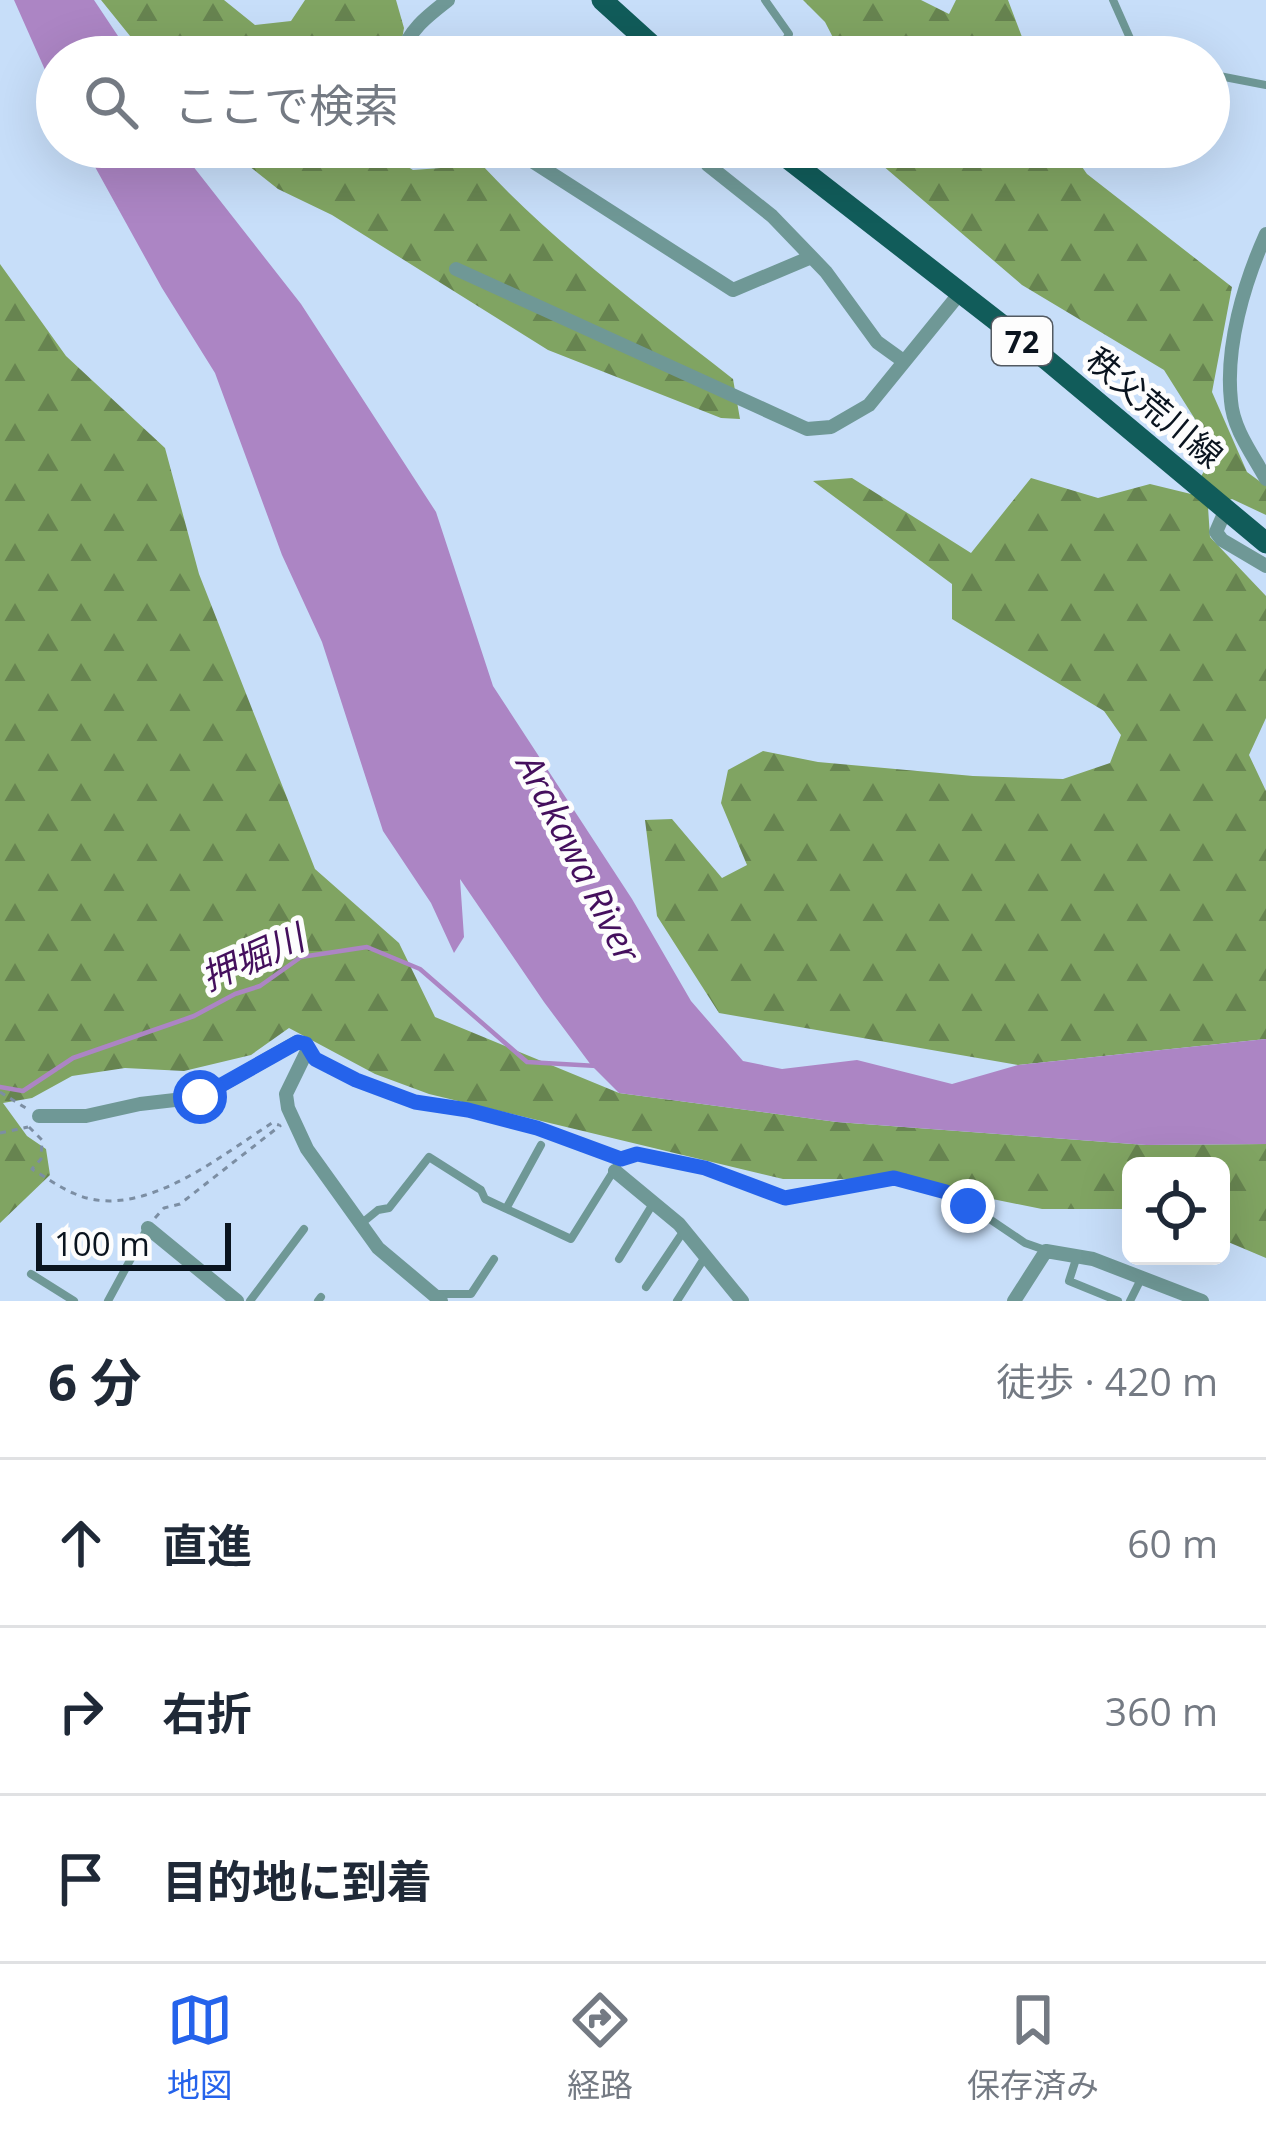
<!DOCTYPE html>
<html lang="ja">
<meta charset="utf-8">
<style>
:root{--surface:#fff;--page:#f2f2f3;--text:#1f2937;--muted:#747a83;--line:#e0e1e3;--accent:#2563eb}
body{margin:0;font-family:"Open Sans","Noto Sans JP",sans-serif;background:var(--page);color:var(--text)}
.controls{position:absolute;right:36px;bottom:36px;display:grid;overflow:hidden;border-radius:18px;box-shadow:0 12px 48px #0002}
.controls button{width:108px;height:108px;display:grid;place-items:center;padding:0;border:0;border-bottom:3px solid var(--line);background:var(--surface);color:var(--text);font:60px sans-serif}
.scale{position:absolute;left:36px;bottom:30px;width:195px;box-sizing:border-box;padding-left:12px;border:6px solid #0a141f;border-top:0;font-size:33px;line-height:42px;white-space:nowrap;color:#0a141f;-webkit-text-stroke:9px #fdfdfd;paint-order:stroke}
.stop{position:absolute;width:36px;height:36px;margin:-27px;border:9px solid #2563eb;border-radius:50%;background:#fff}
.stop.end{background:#2563eb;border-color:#fff;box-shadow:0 3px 12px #0008}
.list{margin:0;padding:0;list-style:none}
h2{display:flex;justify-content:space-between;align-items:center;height:156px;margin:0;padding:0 48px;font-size:51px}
h2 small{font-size:39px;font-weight:400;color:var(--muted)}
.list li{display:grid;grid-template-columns:78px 1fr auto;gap:36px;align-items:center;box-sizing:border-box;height:168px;padding:0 48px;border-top:3px solid var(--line)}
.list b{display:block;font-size:45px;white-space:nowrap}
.list em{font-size:39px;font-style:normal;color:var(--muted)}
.icon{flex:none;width:66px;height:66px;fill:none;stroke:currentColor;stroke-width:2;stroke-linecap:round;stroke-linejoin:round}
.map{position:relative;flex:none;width:1266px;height:1301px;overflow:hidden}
.search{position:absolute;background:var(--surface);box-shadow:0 12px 48px #0002;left:36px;right:36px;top:36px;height:132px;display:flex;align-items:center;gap:30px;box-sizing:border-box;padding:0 42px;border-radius:66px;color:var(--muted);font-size:45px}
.sheet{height:660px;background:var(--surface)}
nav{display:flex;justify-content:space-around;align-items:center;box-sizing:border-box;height:168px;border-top:3px solid var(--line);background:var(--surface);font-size:33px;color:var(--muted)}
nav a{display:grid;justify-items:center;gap:6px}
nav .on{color:var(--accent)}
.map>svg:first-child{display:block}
</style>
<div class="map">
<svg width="1266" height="1301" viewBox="0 0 1266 1301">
<defs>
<pattern id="forest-firs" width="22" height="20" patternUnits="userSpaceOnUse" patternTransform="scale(3)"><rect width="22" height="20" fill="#80a462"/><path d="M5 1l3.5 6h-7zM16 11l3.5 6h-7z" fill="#678450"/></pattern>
</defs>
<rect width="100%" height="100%" fill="#c7def9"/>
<!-- forest -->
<path fill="url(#forest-firs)" d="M101,0H224L255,25L291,21L305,0H396L404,28L399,57H147Z
M803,0H921L949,14L956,0H1008L1022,37L1038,57H843L825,22Z
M225,147H385V153L413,170L482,165C557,246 647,311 733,379L740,419L721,418L548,350L332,215L278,189Z
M861,147H1068L1087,174L1232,287L1212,392L1247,472L1266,486V515L1232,499L1208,507L1210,537L1266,596V718L1249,755L1266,791V1039L1018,1065L719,1013L657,916L645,820L672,819L722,878L747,865L721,803L728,770L763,751L818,762L973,776L1063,779L1110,763L1121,735L1104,711L952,619V584L813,481L852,478L971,553L1031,478L1098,498L1150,484L1191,494L1207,466L1205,435L1164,370L1022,285Z
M0,264L66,356L165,448L199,574L315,869L399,943L435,1017L619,1093L837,1122L1146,1145L1266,1144V1258L1221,1239V1166H1131V1209H1042L894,1179H783L429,1094L375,1074L289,1028L251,1055L184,1071L125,1068L72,1076L32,1098L3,1103L27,1136L46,1149L50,1175L0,1223Z"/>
<!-- water -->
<path fill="#ac85c4" d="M14,0H94L132,57H57V97Z
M84,147H178L301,304L436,512L493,686L632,899L691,1001L743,1061L782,1069L857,1060L952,1084L1018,1065L1266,1039V1144L1146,1145L837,1122L619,1093L591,1065L544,1002L460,879L464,937L454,953L431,903L383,831L322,642L282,555L215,373L162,288Z"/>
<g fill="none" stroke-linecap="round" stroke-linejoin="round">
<!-- stream -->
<path stroke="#ac85c4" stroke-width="4.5" d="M0,1087L23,1091L73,1058L194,1016L235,994L260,986L301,957L367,947L420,969L527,1062L597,1066"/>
<!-- path -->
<path stroke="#7c8ea3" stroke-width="3" stroke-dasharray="6 6" stroke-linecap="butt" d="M317,1060L356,1080L415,1102L468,1110L537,1128L609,1154
M0,1092L29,1110
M29,1127L42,1140L41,1159L32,1169C45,1177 59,1187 73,1193C139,1224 220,1156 272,1123L279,1125
M0,1133L28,1127
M629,1156L637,1154L705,1168L785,1198L894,1179L946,1192L981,1214
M155,1218L164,1208L180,1204L281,1125"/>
<!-- lane -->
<path stroke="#6f9896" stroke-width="8" d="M765,0L789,34L776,57
M1113,0L1133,45L1148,57
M1209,74L1266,85
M507,1207L541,1145
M991,1220L1025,1243L1045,1250
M362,1223L378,1210L389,1208L429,1157L481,1190L485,1199L571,1239L621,1159
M1077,1256L1069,1281L1118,1301
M619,1259L654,1202
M31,1274L74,1301
M646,1287L683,1232
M437,1294H471L494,1259
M108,1301L147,1229
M250,1301L304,1229
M318,1301L321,1297
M677,1301L705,1257
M1130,1301L1141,1279"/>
<!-- street -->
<path stroke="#6f9896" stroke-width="14" d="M400,57C409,30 426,17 448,0
M510,147L733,290L809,258
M697,147L708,165L772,216L826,272L877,342L902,360
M1266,234C1244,283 1225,347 1231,401C1233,429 1253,455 1266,479
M456,269L807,429L831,427L869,405L960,293
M1226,509L1216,532L1222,540L1266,566
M39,1116H86L140,1104L201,1097L297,1042L306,1044L307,1051L286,1094L288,1108L307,1149L378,1248L441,1301
M615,1171L679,1224L742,1301
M148,1228L237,1301
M1014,1301L1046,1251L1093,1259L1202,1301"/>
<!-- primary -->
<path stroke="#115c5a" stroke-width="21" d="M602,0L665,57
M773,147L1047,360L1266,543"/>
</g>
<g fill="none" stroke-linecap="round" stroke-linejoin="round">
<!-- route -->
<path stroke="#2563eb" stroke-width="15" d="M200,1097L298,1042L306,1044L315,1059L356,1080L415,1102L468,1110L537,1128L621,1159L637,1154L705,1168L785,1198L894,1178L946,1192L968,1206"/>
</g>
<g text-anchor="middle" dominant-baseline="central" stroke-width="10" stroke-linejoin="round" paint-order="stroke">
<!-- shield labels -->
<rect fill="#fdfdfd" stroke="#535a62" stroke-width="3" x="992" y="317" width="60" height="48" rx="9"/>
<g font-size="30" font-weight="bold" fill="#0a141f">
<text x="1022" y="341">72</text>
</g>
<!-- street labels -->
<g font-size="33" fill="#0a141f" stroke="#fdfdfd">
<text transform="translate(1155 407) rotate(40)">秩父荒川線</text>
</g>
<!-- water labels -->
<g font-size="36" font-style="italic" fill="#440f5d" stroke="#fdfdfd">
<text transform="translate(579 858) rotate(63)">Arakawa River</text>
<text transform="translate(252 957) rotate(-24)">押堀川</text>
</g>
</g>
</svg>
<div class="controls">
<button><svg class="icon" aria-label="locate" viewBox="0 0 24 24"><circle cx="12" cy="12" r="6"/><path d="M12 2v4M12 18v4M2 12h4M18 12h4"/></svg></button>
</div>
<div class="scale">100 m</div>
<div class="stop" style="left:200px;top:1097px"></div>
<div class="stop end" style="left:968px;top:1206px"></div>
<div class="search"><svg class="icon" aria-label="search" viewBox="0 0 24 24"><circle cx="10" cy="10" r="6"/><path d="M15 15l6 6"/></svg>ここで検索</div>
</div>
<section class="sheet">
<h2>6 分<small>徒歩 · 420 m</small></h2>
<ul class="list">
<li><svg class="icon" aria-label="ahead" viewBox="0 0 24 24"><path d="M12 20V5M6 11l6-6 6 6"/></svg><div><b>直進</b></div><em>60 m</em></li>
<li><svg class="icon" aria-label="right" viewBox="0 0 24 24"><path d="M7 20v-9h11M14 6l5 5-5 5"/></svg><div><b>右折</b></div><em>360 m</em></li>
<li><svg class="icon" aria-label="arrive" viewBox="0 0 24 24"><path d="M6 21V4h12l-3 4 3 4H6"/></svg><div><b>目的地に到着</b></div></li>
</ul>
</section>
<nav>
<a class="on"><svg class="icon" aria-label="map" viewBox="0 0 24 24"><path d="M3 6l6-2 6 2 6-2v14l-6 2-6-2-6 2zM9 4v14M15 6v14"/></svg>地図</a>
<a><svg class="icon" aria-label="directions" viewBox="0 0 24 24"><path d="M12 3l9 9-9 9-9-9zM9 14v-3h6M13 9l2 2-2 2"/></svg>経路</a>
<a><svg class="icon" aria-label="saved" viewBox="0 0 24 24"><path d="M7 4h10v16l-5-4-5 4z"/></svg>保存済み</a>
</nav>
